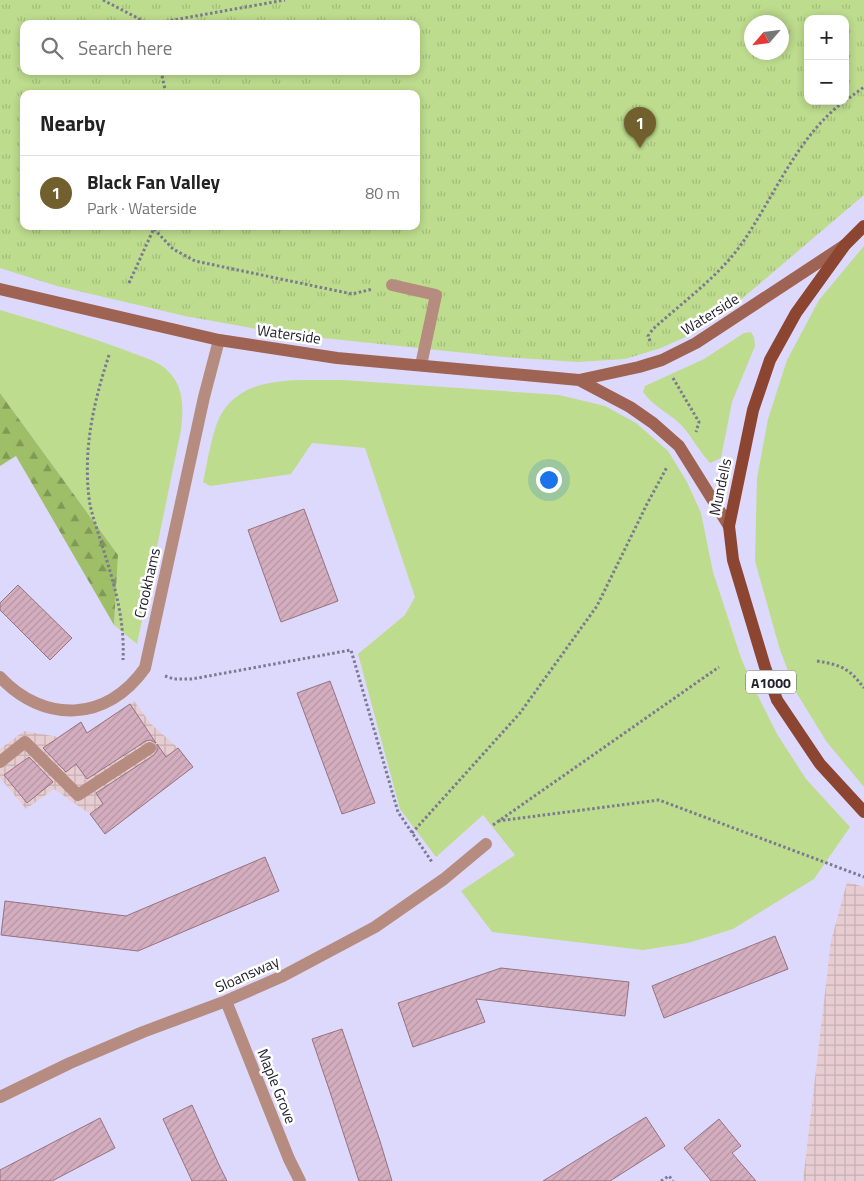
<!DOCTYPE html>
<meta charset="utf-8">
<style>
:root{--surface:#fff;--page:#f6f6f6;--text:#222;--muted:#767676;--line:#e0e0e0;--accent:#715f2d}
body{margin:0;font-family:"Titillium Web",sans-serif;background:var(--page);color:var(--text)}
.controls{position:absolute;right:15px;top:15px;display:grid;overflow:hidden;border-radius:10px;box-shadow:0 2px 8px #0003}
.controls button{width:45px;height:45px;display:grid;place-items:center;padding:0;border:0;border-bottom:1px solid var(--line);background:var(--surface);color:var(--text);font:25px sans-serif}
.compass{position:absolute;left:744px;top:15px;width:45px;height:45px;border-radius:50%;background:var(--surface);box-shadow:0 2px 8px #0003;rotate:242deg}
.you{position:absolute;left:548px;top:479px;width:18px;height:18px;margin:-12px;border:4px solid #fff;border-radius:50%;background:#1a73e8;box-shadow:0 0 0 8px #1a73e833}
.badge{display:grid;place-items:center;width:32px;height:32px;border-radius:50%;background:var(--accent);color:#fff;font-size:16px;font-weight:700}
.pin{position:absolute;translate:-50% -41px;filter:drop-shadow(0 1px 2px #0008)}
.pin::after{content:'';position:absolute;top:26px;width:18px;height:15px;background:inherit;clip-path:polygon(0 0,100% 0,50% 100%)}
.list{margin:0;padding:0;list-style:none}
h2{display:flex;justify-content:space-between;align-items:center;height:65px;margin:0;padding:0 20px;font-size:21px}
h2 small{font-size:16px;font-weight:400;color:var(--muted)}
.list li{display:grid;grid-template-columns:32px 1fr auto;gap:15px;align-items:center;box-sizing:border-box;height:75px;padding:0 20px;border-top:1px solid var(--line)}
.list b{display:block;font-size:19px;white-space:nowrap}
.list p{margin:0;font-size:16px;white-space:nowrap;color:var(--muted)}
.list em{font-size:16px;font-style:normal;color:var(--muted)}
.icon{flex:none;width:28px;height:28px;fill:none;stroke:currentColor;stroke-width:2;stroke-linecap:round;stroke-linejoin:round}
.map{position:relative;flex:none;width:864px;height:1181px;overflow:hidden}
.search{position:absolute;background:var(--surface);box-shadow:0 2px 8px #0003;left:20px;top:20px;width:400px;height:55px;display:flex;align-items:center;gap:12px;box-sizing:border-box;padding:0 18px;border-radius:10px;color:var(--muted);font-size:19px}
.panel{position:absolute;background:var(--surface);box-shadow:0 2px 8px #0003;left:20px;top:90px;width:400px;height:140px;border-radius:10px}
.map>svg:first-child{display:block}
</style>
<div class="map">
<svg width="864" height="1181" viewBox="0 0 864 1181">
<defs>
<pattern id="industrial-grid" width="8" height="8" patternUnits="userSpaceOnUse" patternTransform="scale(1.25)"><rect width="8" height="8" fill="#e7cdd1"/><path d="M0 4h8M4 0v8" fill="none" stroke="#c6b0b4"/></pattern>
<pattern id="forest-firs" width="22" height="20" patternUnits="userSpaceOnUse" patternTransform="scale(1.25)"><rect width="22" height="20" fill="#9ebe67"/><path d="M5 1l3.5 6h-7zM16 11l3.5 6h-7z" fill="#809a55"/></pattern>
<pattern id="park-tufts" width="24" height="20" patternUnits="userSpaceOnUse" patternTransform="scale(1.25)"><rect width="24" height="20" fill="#bddc8d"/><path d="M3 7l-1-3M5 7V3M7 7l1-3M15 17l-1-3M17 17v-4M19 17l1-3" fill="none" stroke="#a2bc7a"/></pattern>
<pattern id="building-hatch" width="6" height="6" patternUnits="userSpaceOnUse" patternTransform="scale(1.25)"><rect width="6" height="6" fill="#d4aebe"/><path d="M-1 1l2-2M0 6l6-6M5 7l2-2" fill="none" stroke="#b695a4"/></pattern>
</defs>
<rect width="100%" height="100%" fill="#ddd9fd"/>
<!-- industrial -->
<path fill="url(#industrial-grid)" d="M134,701L151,724L178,748L193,767L90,814L54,789L26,809L0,778V749L24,731L59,737L81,722L87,732Z
M847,882L864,887V1181H803L831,941Z"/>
<!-- grass -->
<path fill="#bddc8d" d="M864,246V787L826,741L796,692L780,650L755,561L757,478L768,419L787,360L819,300Z
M0,310C42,322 83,335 125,350C139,356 158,360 169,372C185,389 183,409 181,430L137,644L114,625L118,555L0,393Z
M751,332L754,337L755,346L732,402L721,458L710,463C700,452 693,439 684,428C672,414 653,407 643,392L645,386L704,359L744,333Z
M342,380L559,395L605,406L636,423L668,451L687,482L701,513L713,572L741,658L755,690L777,734L806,779L850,827L814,879L733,929L688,943L643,950L492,932L461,891L515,855L483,815L436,857L400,809L358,654L405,615L415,597L365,448L312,443L291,474L210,486L203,482C207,464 210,444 216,426C235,372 296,381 342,380Z"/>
<!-- forest -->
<path fill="url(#forest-firs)" d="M0,393L118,555L114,625L16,456L0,466Z"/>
<!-- park -->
<path fill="url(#park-tufts)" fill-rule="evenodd" d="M0,0H864V195L724,314L692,334L661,348L625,359L578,362L504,357L285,334L185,316L57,286L0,268ZM808,19H845V101H808ZM752,22H782V52H752ZM24,24H416V71H24ZM24,94H416V226H24Z"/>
<!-- building -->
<path fill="url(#building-hatch)" stroke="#957281" d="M304,509L338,601L281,622L248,530Z
M18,585L72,638L50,660L0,610V603Z
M330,681L375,803L342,814L297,693Z
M130,704L156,743L150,740L146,741L87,779L76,764L66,772L43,748L81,722L87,733Z
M157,744L166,757L178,748L193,767L105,834L90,814L103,804L96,793L154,755L157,751Z
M29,757L53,782L27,803L4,775Z
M265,857L279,891L138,951L1,935L5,901L126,916Z
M775,936L788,969L664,1018L652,986Z
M501,968L629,982L625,1016L476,999L485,1022L413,1047L398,1003Z
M342,1029L380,1141L392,1181H359L330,1092L312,1039Z
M192,1105L219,1165L227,1181H192L163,1119Z
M646,1117L665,1146L610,1181H543Z
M100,1118L115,1148L52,1181H0V1170Z
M719,1119L741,1146L732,1153L756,1181H711L684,1148Z"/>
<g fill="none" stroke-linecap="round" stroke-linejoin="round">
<!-- path -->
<path stroke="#7c7991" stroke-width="3" stroke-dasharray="2.5 2.5" stroke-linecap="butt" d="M103,0L149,24
M151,24L285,0
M161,71L166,94
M845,101L864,87
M154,229L173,249L195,261L352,294L373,289
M129,283L155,226
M650,341L648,336L653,329C684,301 722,274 745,239C775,194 800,133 845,101
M109,355C93,404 82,453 90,505C93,518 98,532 102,545C114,583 125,619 123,660
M673,378L699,422L696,432
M817,661C841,665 849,668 864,688
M165,676L174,679H192L351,650L398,812L432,862
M498,821L659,800L864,877
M493,825L719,667
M412,833L520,713L597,606L647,504L667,467
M661,1181L669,1176L673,1181"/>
<!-- lane -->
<path stroke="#b58c7f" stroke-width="12" d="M392,285L436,295L421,365
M0,762L25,742L78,795L150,748"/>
<!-- street -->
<path stroke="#b58c7f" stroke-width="12" d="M0,677C44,724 107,722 145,668L204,397L219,340
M226,1001L289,1159L300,1181
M0,1097L70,1063L143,1032L226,1001L283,976L375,927L444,879L486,844"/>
<!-- secondary -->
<path stroke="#9e6352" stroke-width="12" d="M0,289L219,340L337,358L579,380L639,367L662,360L696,343L845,245
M579,380L630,407L653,423L679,446L729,526"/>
<!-- primary -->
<path stroke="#8c4530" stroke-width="12" d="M864,226L845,245L796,313L770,360L753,410L729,526L733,560L765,667L777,700L820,764L864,812"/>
</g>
<g text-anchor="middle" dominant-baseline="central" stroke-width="5" stroke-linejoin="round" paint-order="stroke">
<!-- shield labels -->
<rect fill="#fff" stroke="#64646d" stroke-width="1" x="746" y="670.5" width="50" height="23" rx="4"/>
<g font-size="14" font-weight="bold" fill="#22212e">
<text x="771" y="682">A1000</text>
</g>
<!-- street labels -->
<g font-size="15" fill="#22212e" stroke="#fff">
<text transform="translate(710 314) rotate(-32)">Waterside</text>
<text transform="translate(289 334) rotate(8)">Waterside</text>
<text transform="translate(720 487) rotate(-78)">Mundells</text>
<text transform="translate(147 583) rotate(-77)">Crookhams</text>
<text transform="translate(247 974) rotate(-24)">Sloansway</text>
<text transform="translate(277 1086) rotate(68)">Maple Grove</text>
</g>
</g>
</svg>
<div class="controls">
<button>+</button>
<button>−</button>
</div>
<svg class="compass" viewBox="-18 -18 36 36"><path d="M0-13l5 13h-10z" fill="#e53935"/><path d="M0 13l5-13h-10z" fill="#767676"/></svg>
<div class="you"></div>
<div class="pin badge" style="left:640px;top:148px">1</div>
<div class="search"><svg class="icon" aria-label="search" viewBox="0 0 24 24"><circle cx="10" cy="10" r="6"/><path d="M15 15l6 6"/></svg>Search here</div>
<section class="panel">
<h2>Nearby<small></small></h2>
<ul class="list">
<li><span class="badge">1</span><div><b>Black Fan Valley</b><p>Park · Waterside</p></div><em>80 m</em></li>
</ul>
</section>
</div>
